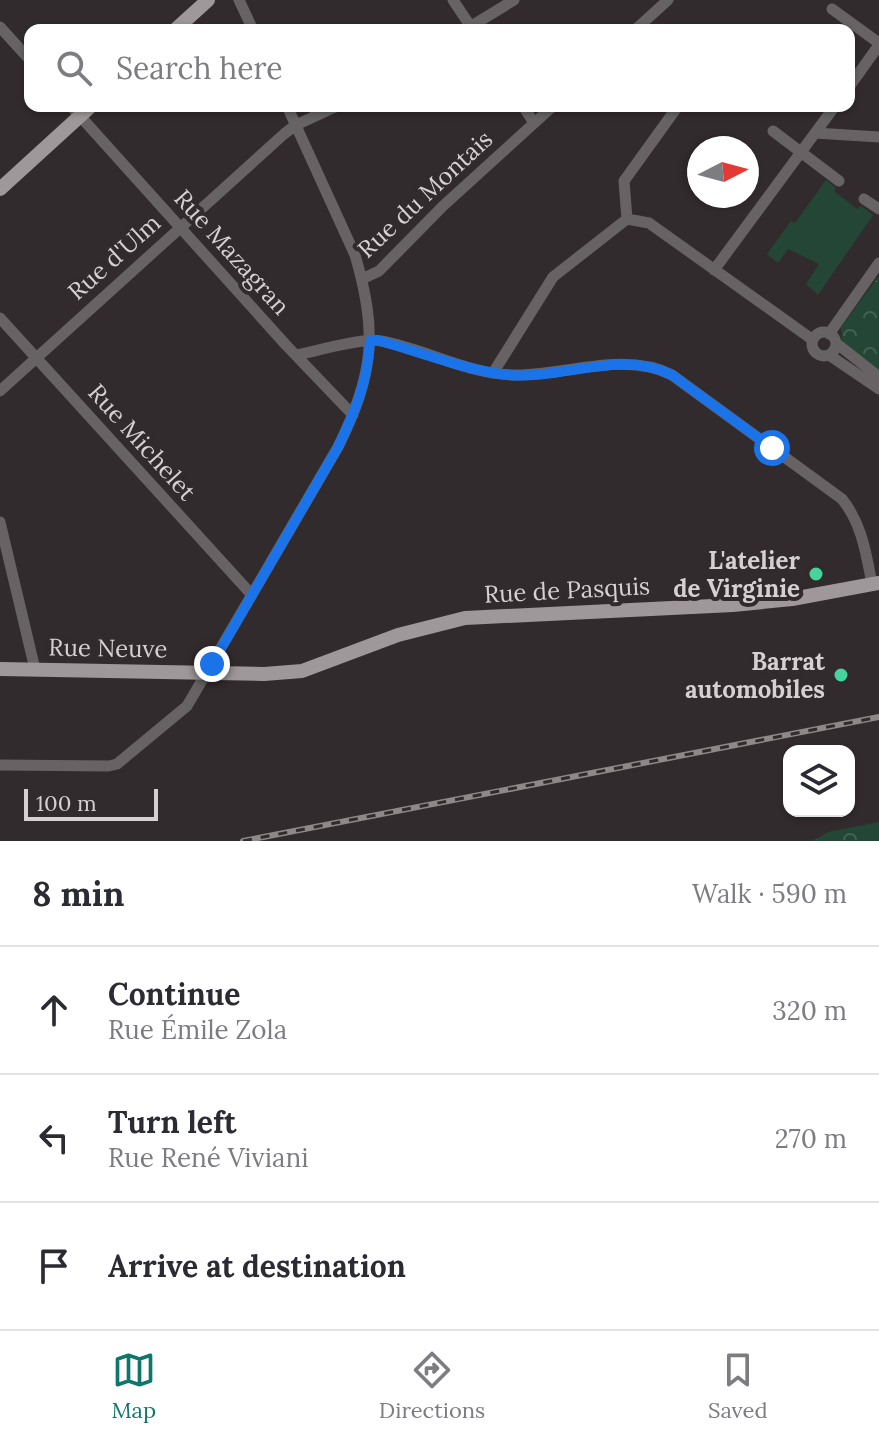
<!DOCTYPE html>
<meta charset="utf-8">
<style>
:root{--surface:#fff;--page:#f7f7f7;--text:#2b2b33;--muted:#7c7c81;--line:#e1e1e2;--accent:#0f766e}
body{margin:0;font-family:Lora,serif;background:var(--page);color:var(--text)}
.controls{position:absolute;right:24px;bottom:24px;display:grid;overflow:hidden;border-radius:16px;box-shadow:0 2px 6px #0004}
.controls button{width:72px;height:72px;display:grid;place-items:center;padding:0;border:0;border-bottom:2px solid var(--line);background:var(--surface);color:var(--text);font:40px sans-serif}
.compass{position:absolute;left:687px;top:136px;width:72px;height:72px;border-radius:50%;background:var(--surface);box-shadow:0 2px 6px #0004;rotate:84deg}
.scale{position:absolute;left:24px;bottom:20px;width:134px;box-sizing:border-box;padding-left:8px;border:4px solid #d5d0d1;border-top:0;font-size:22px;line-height:28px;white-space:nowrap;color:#d5d0d1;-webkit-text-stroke:6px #322b2d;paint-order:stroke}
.stop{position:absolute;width:24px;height:24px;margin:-18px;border:6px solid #1a73e8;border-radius:50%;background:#fff}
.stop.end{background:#1a73e8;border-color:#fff;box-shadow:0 2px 8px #0008}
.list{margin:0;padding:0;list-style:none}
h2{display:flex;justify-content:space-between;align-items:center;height:104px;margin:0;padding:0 32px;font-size:34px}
h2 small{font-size:26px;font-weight:400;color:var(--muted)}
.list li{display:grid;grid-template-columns:52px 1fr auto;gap:24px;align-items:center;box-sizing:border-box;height:128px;padding:0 32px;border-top:2px solid var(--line)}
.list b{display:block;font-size:30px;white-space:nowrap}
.list p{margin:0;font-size:26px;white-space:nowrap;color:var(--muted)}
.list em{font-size:26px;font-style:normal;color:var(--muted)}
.icon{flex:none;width:44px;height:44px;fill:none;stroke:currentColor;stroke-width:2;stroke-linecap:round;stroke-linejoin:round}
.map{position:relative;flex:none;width:879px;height:841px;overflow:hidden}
.search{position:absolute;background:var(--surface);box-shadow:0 2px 6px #0004;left:24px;right:24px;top:24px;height:88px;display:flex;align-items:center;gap:20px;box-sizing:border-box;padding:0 28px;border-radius:16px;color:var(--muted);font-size:30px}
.sheet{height:488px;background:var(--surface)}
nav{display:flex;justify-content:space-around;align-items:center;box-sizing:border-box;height:112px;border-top:2px solid var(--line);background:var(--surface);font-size:22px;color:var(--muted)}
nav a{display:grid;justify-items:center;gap:4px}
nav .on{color:var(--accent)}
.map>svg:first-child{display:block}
</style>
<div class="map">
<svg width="879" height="841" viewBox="0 0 879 841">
<defs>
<pattern id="forest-crowns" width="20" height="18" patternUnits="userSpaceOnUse" patternTransform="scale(2)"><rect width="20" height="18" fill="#234637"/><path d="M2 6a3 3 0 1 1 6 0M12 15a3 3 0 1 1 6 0" fill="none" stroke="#426053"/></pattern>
</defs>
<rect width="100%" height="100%" fill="#322b2d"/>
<!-- grass -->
<path fill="#234637" d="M826,180L836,188L834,191L857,209L861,206L873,215L818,295L806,284L819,264L788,249L778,263L767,254L791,221L795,223Z"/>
<!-- forest -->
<path fill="url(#forest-crowns)" d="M879,276V371L842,341L841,327Z
M879,822V841H813L828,832Z"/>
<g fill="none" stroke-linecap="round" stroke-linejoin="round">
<!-- minor -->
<path stroke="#676364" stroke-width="11" d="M239,0L253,30
M453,0L473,30
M832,9L879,43
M0,27L30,60
M465,30L514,0
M635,30L668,0
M849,87L879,45
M71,106L286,345L353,415
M523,106L534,123
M773,131L839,181
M815,133L879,137
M864,199L879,209
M627,219L624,181L678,106
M714,270L835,106
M362,279L379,271L443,206L553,106
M0,318L252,595
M812 344a12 12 0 1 1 24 0a12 12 0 1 1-24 0Z
M829,334L879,263
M836,343L879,377
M297,355C316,351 365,337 381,341C426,349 469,375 516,375C567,375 625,351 672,375L842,499C862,524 866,553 872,584
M829,355L879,389
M493,373L553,277L627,219L649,223L813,340
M0,391L284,134L296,125L337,106
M0,522L35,669
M0,765L109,766L117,764L187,706L338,447C374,374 378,333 355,255L287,106"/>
<!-- major -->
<path stroke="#9f989a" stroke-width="14" d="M175,30L208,0
M0,189L91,106
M0,669L264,674L302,671L398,635L465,618L733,605L792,599L879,583"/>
<defs>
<path id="rail" d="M243,841L879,717"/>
</defs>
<!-- rail casing -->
<use href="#rail" stroke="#8e8889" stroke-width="6"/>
<!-- rail -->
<use href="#rail" stroke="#322b2d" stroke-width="3" stroke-dasharray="9" stroke-linecap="butt"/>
</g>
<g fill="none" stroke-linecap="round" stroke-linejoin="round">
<!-- route -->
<path stroke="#1a73e8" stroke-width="10" d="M212,664L338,447C355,412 368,380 370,341L377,340C420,352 464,370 508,375C562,380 622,349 672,375L772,448"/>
</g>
<!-- markers -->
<g fill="#45d49f" stroke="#322b2d" stroke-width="3">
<circle cx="816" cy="574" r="8"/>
<circle cx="841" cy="675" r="8"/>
</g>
<g text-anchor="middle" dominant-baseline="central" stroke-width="8" stroke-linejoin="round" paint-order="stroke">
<!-- street labels -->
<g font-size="24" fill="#d5d0d1" stroke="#322b2d">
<text transform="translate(425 194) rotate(-43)">Rue du Montais</text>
<text transform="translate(232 252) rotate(48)">Rue Mazagran</text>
<text transform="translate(114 257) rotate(-42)">Rue d'Ulm</text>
<text transform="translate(142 442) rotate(48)">Rue Michelet</text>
<text transform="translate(567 590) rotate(-3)">Rue de Pasquis</text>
<text transform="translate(108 648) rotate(1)">Rue Neuve</text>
</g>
<!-- poi labels -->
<g font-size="24" font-weight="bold" fill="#d5d0d1" stroke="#322b2d" text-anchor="end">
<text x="800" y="560">L'atelier<tspan x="800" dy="28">de Virginie</tspan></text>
<text x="825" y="661">Barrat<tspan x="825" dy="28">automobiles</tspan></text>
</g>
</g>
</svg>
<div class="controls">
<button><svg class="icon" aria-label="layers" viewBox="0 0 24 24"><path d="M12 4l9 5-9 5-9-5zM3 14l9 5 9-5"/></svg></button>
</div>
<svg class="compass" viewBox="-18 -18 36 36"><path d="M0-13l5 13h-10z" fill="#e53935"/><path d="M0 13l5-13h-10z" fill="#7c7c81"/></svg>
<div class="scale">100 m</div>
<div class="stop" style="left:772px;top:448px"></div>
<div class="stop end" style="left:212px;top:664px"></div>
<div class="search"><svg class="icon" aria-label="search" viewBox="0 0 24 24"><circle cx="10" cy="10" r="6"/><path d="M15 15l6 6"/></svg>Search here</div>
</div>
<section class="sheet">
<h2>8 min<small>Walk · 590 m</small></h2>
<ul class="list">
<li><svg class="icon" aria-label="ahead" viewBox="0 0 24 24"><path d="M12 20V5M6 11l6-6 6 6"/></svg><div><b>Continue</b><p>Rue Émile Zola</p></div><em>320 m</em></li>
<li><svg class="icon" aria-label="left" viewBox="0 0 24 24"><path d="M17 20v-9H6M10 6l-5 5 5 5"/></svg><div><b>Turn left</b><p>Rue René Viviani</p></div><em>270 m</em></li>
<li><svg class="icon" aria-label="arrive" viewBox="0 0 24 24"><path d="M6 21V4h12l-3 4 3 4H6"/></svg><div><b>Arrive at destination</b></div></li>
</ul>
</section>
<nav>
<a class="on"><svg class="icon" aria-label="map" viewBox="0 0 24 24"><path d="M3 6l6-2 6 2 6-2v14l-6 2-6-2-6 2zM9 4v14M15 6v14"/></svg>Map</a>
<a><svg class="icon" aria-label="directions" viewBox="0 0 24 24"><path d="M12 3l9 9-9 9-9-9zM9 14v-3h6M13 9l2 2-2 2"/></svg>Directions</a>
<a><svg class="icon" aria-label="saved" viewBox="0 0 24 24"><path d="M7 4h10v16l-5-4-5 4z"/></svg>Saved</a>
</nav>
